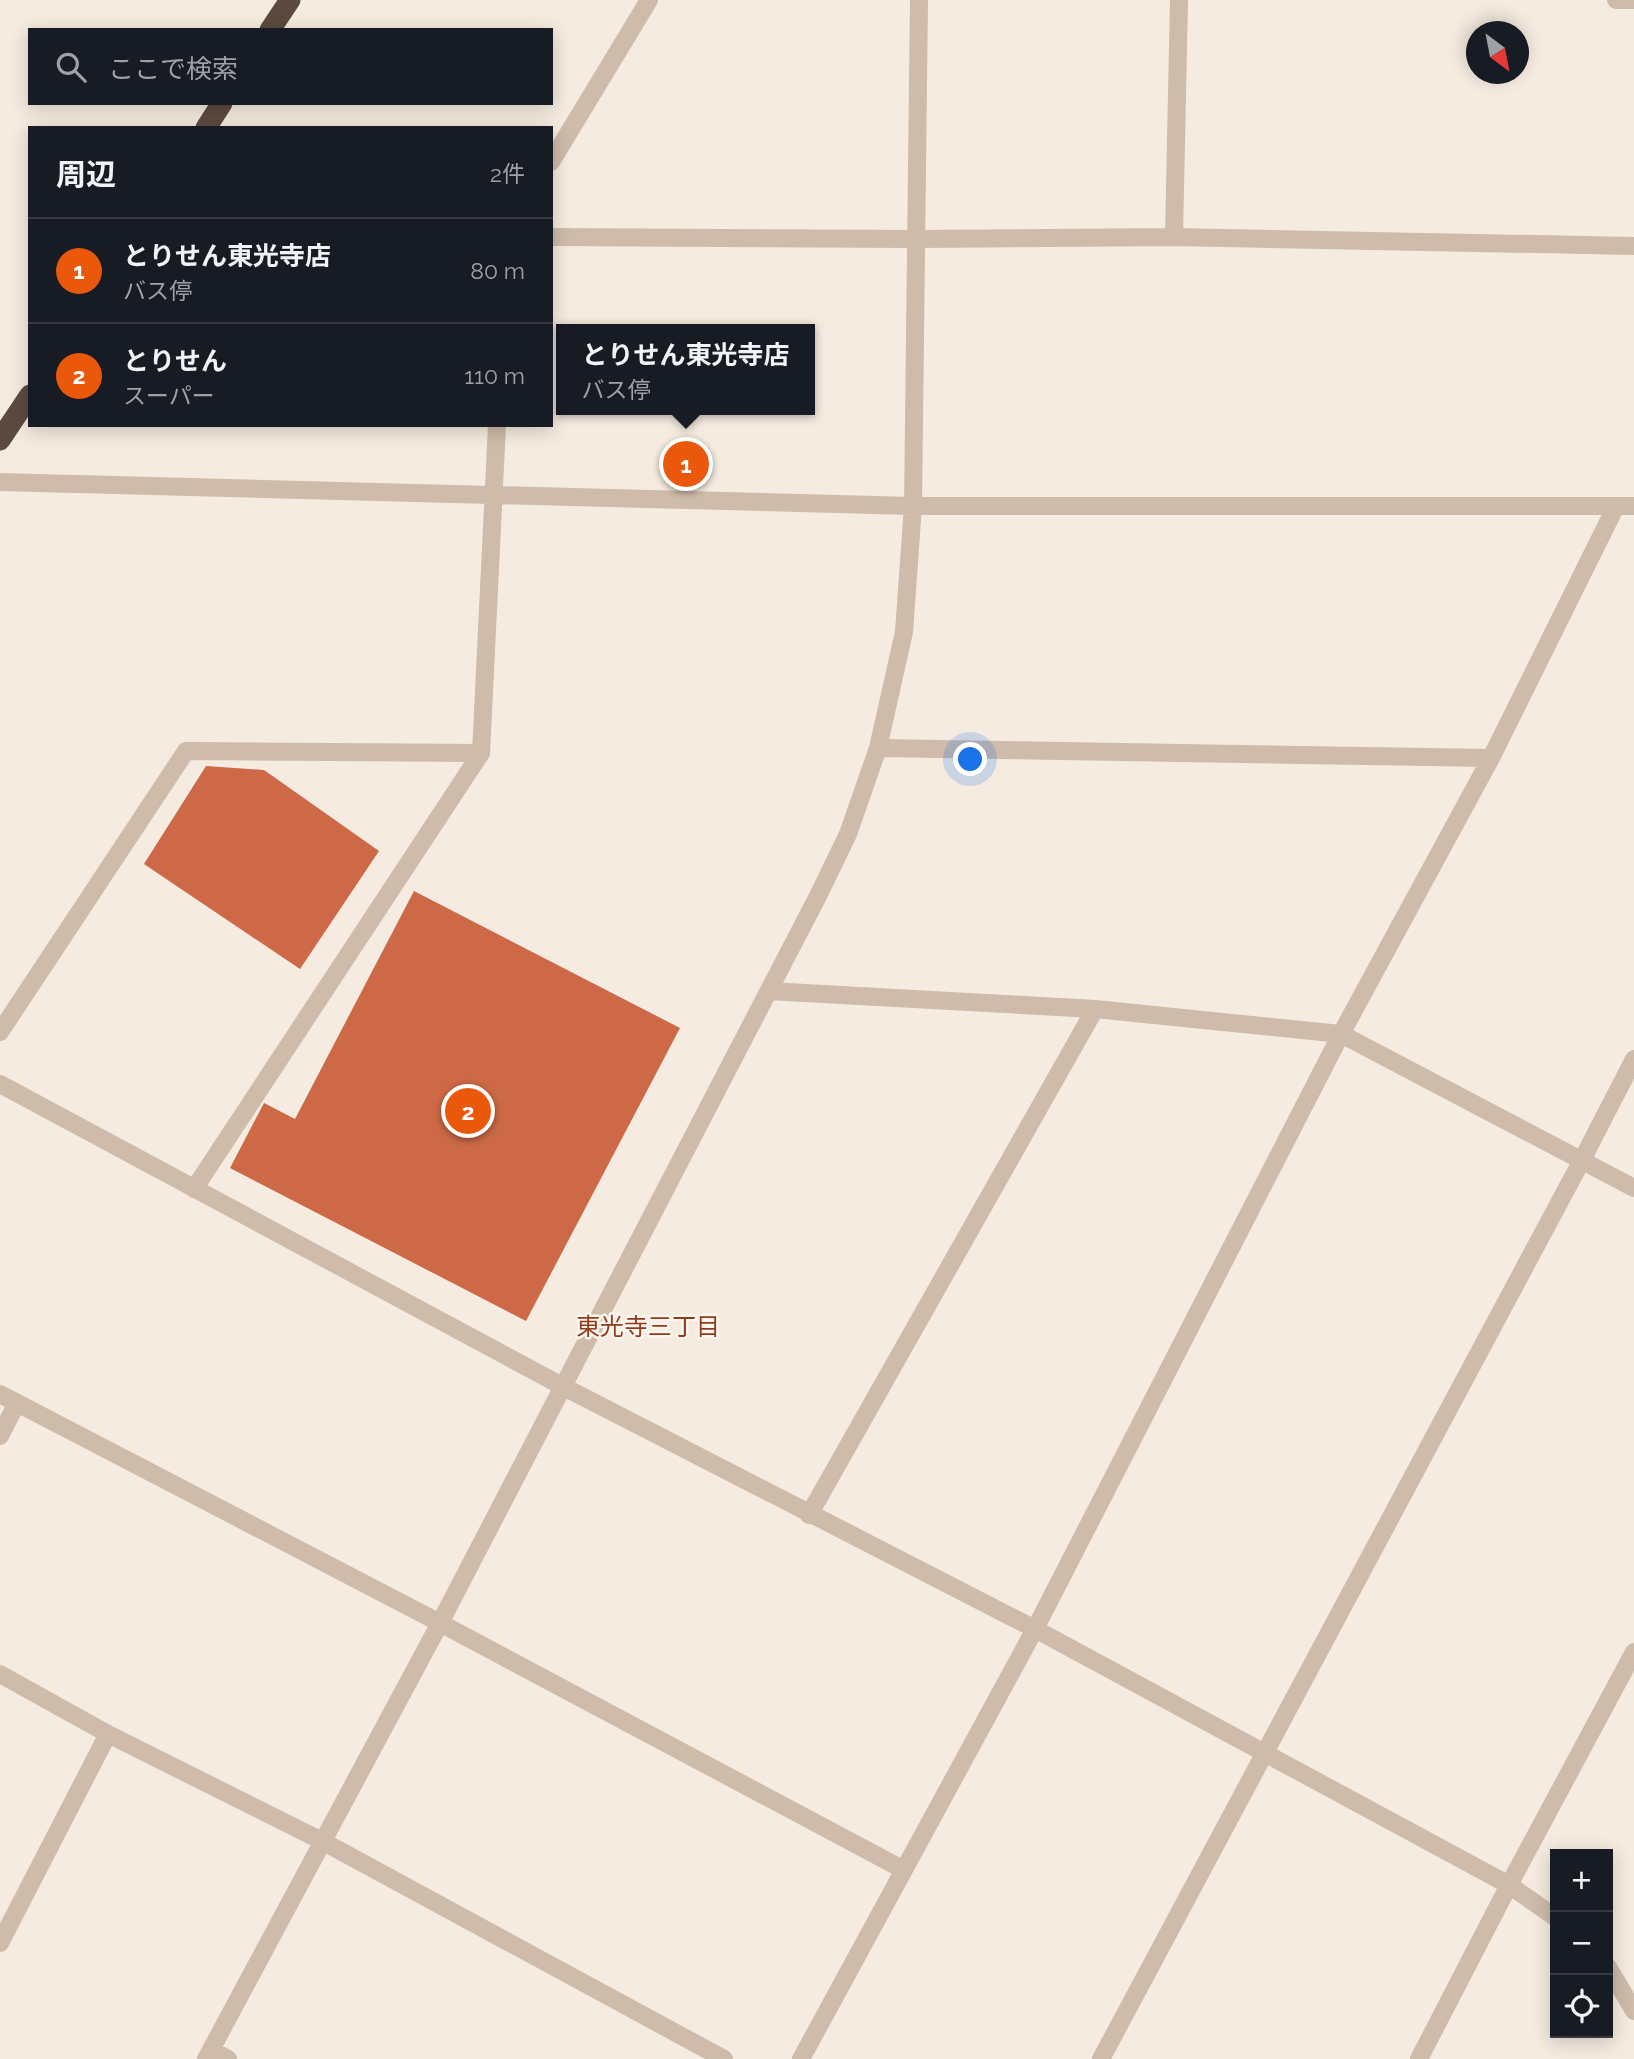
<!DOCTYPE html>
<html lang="ja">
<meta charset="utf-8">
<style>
:root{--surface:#171b24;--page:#242831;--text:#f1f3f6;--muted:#9ea1a6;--line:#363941;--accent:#ea580c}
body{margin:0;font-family:Raleway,"Noto Sans JP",sans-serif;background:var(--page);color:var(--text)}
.controls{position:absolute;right:21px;bottom:21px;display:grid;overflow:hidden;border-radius:0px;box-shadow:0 4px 18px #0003}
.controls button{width:63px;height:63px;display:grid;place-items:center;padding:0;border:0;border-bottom:2px solid var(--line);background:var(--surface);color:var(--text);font:35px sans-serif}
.compass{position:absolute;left:1466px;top:21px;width:63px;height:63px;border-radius:50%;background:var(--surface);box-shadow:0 4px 18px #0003;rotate:148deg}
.you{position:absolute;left:971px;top:760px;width:24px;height:24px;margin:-18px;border:5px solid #fff;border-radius:50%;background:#1a73e8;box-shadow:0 0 0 10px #1a73e833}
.badge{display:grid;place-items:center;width:46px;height:46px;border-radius:50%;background:var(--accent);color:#fff;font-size:23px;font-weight:700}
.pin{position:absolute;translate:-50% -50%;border:4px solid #fff;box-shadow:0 2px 7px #0006}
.popup{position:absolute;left:556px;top:324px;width:259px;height:91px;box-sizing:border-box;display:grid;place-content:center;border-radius:0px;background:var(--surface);filter:drop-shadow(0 2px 5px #0005);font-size:23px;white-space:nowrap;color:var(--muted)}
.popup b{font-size:26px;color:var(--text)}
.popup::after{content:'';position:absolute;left:50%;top:100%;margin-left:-14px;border:14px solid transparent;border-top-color:var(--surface)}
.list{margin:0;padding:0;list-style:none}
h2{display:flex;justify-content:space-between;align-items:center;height:91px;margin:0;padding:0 28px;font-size:30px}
h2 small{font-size:23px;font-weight:400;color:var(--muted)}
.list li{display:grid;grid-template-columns:46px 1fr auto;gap:21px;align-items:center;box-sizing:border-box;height:105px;padding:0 28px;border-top:2px solid var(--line)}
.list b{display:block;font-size:26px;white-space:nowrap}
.list p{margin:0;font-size:23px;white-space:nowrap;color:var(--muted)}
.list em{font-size:23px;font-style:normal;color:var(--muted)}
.icon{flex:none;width:38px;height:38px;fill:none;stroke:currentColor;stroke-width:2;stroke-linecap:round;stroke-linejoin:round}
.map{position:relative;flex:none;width:1634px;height:2059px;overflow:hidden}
.search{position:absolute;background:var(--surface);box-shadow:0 4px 18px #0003;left:28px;top:28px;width:525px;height:77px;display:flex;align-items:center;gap:18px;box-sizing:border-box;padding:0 24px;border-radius:0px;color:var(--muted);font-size:26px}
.panel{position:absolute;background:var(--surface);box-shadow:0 4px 18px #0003;left:28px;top:126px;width:525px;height:301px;border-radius:0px}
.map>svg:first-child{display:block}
</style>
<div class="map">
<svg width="1634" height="2059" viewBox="0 0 1634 2059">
<rect width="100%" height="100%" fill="#f5ebe0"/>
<!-- building -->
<path fill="#cd6946" d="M206,766L264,770L379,851L300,969L144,864Z
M414,891L680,1028L526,1321L230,1168L264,1103L295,1119Z"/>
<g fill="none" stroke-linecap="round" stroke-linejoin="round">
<!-- minor -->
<path stroke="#cebbaa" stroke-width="18" d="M1616,0H1634
M551,162L649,0
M551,237L916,239L1174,237L1634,246
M1174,237L1179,0
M0,482L913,506H1634
M878,748L1491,758
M769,991L1095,1009L1341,1034L1634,1188
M0,1032L186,751L481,753
M0,1084L562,1386L1035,1629L1509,1885L1555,1917
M194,1189L481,753L497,425
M0,1394L440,1623L904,1870
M0,1436L17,1403
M809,1515L1095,1009
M0,1674L108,1734L322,1841L724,2059
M0,1943L108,1734
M1608,1967L1634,2011
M211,2050L228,2059
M206,2059L440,1623L818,896L848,834L878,748L904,632L913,506L919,0
M801,2059L1035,1629L1341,1034L1491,758L1616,506
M1101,2059L1582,1160L1634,1059
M1419,2059L1509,1885L1634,1652"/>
<!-- highway -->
<path stroke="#5c4a41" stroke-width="21" d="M270,30L290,0
M206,128L222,103
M0,440L30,395"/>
</g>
<g text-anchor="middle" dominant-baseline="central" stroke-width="5" stroke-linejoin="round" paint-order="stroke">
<!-- neighbourhood labels -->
<g font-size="24" fill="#8f3b1e" stroke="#fbf5ed">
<text x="648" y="1326">東光寺三丁目</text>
</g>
</g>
</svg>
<div class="controls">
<button>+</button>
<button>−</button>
<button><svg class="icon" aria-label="locate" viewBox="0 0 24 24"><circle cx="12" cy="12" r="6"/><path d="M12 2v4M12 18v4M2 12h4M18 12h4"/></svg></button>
</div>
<svg class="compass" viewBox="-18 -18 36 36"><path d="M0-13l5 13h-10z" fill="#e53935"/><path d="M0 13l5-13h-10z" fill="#9ea1a6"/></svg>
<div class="you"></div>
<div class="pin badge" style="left:686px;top:464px">1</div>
<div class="popup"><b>とりせん東光寺店</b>バス停</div>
<div class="pin badge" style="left:468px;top:1111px">2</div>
<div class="search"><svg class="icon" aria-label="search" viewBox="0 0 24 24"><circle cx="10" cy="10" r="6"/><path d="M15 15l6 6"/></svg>ここで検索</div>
<section class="panel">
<h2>周辺<small>2件</small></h2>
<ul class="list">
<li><span class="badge">1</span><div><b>とりせん東光寺店</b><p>バス停</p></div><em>80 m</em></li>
<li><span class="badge">2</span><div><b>とりせん</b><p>スーパー</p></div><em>110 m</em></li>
</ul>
</section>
</div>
